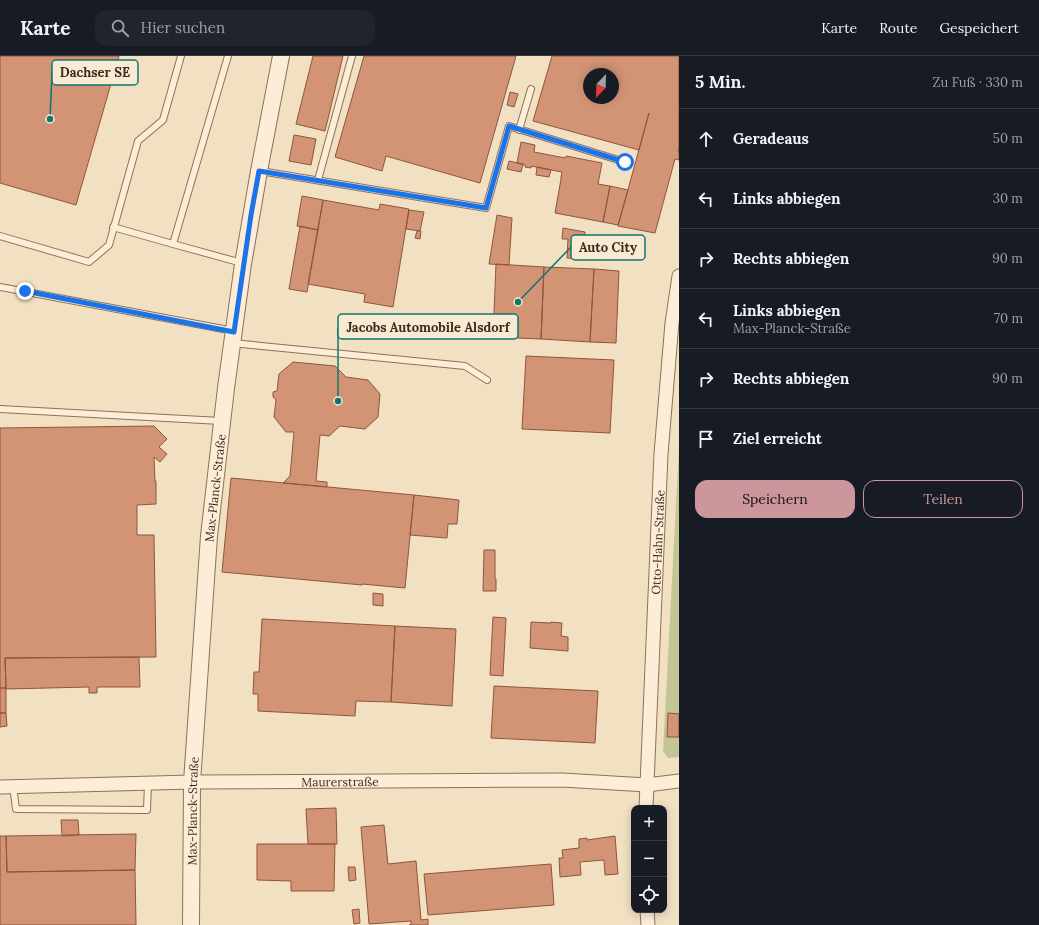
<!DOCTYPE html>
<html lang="de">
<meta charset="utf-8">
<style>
:root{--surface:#171b24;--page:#20242c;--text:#f1f3f6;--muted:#9ea1a6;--line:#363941;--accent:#cd959c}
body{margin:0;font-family:Lora,serif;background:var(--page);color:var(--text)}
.controls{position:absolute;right:12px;bottom:12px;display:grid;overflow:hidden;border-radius:8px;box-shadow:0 2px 10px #0003}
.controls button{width:36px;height:36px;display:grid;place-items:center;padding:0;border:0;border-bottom:1px solid var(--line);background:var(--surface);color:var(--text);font:20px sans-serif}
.compass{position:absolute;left:583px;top:12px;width:36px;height:36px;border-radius:50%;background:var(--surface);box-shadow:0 2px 10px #0003;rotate:203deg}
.stop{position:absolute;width:12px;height:12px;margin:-9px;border:3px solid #1a73e8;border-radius:50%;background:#fff}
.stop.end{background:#1a73e8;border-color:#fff;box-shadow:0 1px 4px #0008}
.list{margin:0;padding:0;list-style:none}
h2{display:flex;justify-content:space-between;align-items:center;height:52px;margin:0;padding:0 16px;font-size:17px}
h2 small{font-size:13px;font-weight:400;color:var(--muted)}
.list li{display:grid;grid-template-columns:26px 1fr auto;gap:12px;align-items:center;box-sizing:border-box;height:60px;padding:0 16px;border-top:1px solid var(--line)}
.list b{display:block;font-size:15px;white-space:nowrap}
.list p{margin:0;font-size:13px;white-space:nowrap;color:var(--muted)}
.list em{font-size:13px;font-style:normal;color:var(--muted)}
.actions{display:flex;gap:8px;padding:12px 16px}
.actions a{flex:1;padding:9px 0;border:1px solid var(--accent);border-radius:12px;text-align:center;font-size:14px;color:var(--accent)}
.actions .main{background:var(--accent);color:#111}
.icon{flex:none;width:22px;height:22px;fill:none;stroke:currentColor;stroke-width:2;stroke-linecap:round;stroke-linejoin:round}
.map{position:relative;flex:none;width:679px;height:869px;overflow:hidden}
header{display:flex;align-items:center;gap:24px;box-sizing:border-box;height:56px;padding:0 20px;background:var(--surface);border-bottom:1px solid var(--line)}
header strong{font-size:19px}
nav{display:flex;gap:22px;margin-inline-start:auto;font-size:14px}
.search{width:280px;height:36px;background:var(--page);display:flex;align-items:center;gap:10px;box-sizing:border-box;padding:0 14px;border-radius:12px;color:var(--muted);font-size:15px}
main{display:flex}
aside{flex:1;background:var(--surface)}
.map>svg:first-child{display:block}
</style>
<header>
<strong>Karte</strong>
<div class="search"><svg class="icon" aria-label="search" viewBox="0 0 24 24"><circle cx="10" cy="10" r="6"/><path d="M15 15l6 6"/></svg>Hier suchen</div>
<nav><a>Karte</a><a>Route</a><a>Gespeichert</a></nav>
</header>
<main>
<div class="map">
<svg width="679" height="869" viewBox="0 0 679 869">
<rect width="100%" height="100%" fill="#f2e0c3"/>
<!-- cemetery -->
<path fill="#c3c595" d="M679,392V701L668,702L663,695Z"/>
<!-- building -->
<path fill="#d39475" stroke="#8f553b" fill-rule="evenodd" d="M0,0H119L76,149L0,127Z
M313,0H343L325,75L296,68Z
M364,0H516L480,127L386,100L382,115L335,101Z
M552,0H679V90L678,96H679V104L675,103L655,177L618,170L649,57L639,94L533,65ZM589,18H613V42H589Z
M510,36L518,38L514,51L507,49Z
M294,79L316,83L311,109L289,105Z
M521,86L535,89L534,96L565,102L566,100L602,107L598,128L610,130L603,166L555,157L561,123V121L562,116L531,110V112L525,111V109L517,107Z
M509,105L523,108L521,116L507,113Z
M537,111L551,114L549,121L536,119Z
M610,130L628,134L618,169L603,166Z
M302,140L323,144L318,174L297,170Z
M323,144L379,154L380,148L409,153L393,251L364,246L365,238L308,228Z
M409,154L424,156L420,175L406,173Z
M497,159L512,162L509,209L489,208Z
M300,170L318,174L307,236L289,233Z
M563,172L585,176L584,203L567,202L568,183H562Z
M417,175H421L420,183L415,182Z
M496,208L544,211L541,283L493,281Z
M544,211L594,213L590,286L541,283Z
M594,213L619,215L616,287L590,286Z
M526,300L614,304L610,377L522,373Z
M293,306L335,310L346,321L368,324L380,338L378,361L365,373L340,370L329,380L320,379L316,425L327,426V431L283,427L290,420L294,376H286L274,361L276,344L273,341V336L277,335L279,318Z
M154,370L167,383L159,391L167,398L160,406L154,401L155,425H156V448L137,449V479H154L156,601L5,602L6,632H0V372Z
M231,422L414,439L405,532L362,528V529L222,516Z
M414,439L459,444L457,468H448L447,482L410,479Z
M484,494H495V523H496V535H483Z
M373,537L383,538V550L373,549Z
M493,561L506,562L503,620L490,619Z
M262,563L395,570L391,646L356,645L355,660L258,655V638H253L254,616H259Z
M531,566L551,567V566L562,567L561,580L568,581V595L530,592Z
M395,570L456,573L452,650L391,646Z
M139,601L140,631H97V637H89V631L6,633L5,602Z
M494,630L598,635L595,687L491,682Z
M0,632H6V657H0Z
M0,657H6L7,670L0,671Z
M668,657L679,658V681H667Z
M336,752L337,788H308L306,753Z
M61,764H78L79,779L62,780Z
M384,769L388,808L416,805L421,864L428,863V869H409H411V865L369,868L361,771Z
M136,778L135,814L7,816L6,780Z
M0,780H6L7,816L135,814L136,869H0Z
M615,780L618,818L605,819L604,804L580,806L581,819L560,821L559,802H563L562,794L579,792V783L587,782V784Z
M257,788H335L334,835H291V825L257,824Z
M551,808L554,849L428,859L424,818Z
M348,811H355L356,824L349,825Z
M359,853L360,867L354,868L352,854Z"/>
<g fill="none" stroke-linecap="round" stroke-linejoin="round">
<defs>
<path id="service" d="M228,0L173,188L242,207
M519,74L531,33
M260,115L486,152L509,70L625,106
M318,124L352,0
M113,171L173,188
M0,180L89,206L109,189L138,85L163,64L181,0
M0,231L234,275
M232,287L465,310L487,324
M0,353L221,365
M13,730L16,753L147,754L148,727"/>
<g id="minor">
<path id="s1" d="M0,731L192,726L562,724L647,729L679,725"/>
<path id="s2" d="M646,752L661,398L672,267L679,220"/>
<path d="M647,854L648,869"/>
</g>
<g id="tertiary">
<path id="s3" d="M191,869L192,726L209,480L226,332L243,208L259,115L281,0"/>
</g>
</defs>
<!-- service casing -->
<use href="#service" stroke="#8e7058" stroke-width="8"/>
<!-- minor casing -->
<use href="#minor" stroke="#8e7058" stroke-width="15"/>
<!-- tertiary casing -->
<use href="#tertiary" stroke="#8e7058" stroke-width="18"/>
<!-- service -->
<use href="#service" stroke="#fcedd7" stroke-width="6"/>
<!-- minor -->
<use href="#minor" stroke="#fcedd7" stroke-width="13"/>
<!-- tertiary -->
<use href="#tertiary" stroke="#fcedd7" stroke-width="16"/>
</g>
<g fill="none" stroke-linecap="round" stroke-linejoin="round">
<!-- route -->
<path stroke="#1a73e8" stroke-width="5" d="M25,235L234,276L251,159L259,115L486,152L509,70L625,106"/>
</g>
<g text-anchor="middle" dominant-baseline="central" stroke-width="4" stroke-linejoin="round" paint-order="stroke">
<!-- street labels -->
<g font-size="12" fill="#3c2a1d" stroke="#f8ead3">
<text stroke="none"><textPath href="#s3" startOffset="438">Max-Planck-Straße</textPath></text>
<text stroke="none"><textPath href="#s2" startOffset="266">Otto-Hahn-Straße</textPath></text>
<text stroke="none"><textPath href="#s1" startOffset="340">Maurerstraße</textPath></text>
<text stroke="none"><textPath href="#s3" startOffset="114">Max-Planck-Straße</textPath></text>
</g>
</g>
<!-- callouts -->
<path fill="none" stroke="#0f766e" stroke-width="1.5" d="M50 63L52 16M518 246L571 191M338 345L338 271"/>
<g fill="#0f766e" stroke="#f8ead3" stroke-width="1.5">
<circle cx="50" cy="63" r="4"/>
<circle cx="518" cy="246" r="4"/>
<circle cx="338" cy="345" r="4"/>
</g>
<g fill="#f8ead3" stroke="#0f766e" stroke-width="1.5">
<rect x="52" y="4" width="86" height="25" rx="4"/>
<rect x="571" y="179" width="74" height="25" rx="4"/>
<rect x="338" y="258" width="180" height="25" rx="4"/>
</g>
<g font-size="13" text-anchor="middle" font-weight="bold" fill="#3c2a1d">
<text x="95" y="21">Dachser SE</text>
<text x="608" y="196">Auto City</text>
<text x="428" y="276">Jacobs Automobile Alsdorf</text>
</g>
</svg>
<div class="controls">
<button>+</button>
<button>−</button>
<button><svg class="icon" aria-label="locate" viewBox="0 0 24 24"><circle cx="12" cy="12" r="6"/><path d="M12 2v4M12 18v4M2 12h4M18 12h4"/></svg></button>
</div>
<svg class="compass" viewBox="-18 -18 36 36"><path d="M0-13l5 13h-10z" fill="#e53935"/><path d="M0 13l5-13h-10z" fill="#9ea1a6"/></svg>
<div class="stop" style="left:625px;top:106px"></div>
<div class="stop end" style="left:25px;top:235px"></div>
</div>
<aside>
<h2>5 Min.<small>Zu Fuß · 330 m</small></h2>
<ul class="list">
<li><svg class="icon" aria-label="ahead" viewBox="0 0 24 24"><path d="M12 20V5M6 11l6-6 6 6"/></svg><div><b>Geradeaus</b></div><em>50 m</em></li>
<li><svg class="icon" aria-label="left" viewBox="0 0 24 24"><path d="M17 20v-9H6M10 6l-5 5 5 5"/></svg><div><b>Links abbiegen</b></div><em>30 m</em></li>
<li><svg class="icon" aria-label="right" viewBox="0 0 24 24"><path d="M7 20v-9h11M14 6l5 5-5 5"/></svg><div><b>Rechts abbiegen</b></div><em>90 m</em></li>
<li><svg class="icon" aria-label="left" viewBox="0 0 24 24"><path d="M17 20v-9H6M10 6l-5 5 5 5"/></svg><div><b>Links abbiegen</b><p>Max-Planck-Straße</p></div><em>70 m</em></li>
<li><svg class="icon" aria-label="right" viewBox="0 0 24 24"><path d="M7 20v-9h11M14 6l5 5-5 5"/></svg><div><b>Rechts abbiegen</b></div><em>90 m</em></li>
<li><svg class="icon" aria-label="arrive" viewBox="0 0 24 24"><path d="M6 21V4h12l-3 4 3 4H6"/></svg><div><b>Ziel erreicht</b></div></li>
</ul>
<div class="actions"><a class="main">Speichern</a><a>Teilen</a></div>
</aside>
</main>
